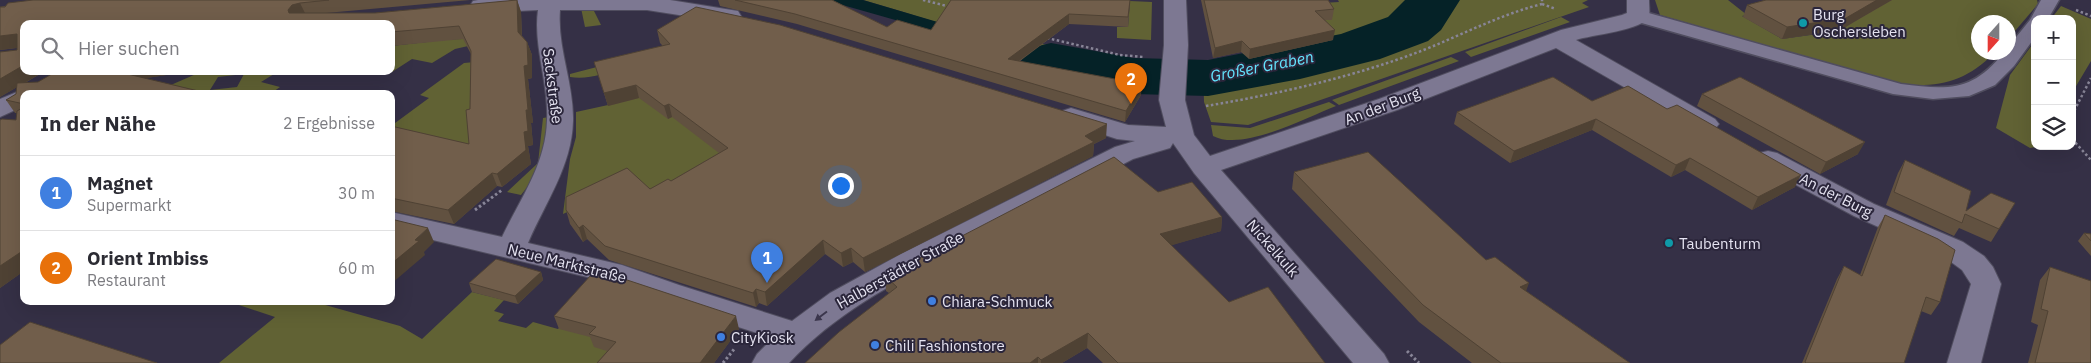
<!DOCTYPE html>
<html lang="de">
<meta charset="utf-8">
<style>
:root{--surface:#fff;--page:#f2f2f3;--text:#2b2b33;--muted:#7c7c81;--line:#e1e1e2;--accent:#3d7477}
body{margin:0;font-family:"IBM Plex Sans",sans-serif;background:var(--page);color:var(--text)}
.controls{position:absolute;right:15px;top:15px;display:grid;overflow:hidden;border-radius:10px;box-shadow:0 5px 20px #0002}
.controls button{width:45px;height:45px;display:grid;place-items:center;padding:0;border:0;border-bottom:1px solid var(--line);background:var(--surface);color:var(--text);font:25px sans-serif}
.compass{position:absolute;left:1971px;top:15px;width:45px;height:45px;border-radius:50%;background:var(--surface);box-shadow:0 5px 20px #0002;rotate:201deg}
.you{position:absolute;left:840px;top:185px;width:18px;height:18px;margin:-12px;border:4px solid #fff;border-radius:50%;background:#1a73e8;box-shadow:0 0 0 8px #1a73e833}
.badge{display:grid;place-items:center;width:32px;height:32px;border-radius:50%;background:var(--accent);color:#fff;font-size:16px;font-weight:700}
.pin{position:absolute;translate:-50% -41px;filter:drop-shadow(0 1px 2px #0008)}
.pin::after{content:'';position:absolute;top:26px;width:18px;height:15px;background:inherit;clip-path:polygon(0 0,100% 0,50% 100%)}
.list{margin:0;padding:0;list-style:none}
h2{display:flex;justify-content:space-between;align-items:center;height:65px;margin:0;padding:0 20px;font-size:21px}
h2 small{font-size:16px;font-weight:400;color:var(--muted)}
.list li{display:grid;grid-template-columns:32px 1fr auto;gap:15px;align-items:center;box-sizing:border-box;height:75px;padding:0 20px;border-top:1px solid var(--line)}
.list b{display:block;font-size:19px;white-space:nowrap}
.list p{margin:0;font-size:16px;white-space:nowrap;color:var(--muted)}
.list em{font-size:16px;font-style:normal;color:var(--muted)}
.icon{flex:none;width:28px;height:28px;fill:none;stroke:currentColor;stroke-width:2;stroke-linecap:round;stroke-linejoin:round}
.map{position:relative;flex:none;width:2091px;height:363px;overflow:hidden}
.search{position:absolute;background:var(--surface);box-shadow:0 5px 20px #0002;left:20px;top:20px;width:375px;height:55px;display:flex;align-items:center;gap:12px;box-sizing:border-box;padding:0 18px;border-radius:10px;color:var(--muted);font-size:19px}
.panel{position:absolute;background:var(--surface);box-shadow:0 5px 20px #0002;left:20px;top:90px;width:375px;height:215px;border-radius:10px}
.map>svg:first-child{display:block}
</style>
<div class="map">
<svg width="2091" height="363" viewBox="0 0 2091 363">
<rect width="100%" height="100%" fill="#353046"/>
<!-- green -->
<path fill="#616234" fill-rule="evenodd" d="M863,0H1085L1033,42L1088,54L1144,63L1143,71C1047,60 956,27 863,0Z
M1338,0H1588L1582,3L1589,7L1248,125L1211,122L1204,102L1203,65L1249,59L1333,40L1314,21L1322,3L1339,2Z
M1655,0H1728L1747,15L1742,16L1782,39L1839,31L1889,0H2037L2038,4L2009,38L2008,22H1978V52L1994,53C1966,82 1938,88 1898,84L1660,15Z
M1130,1L1152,2L1151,40L1117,38V27H1128Z
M2061,6L2091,19V61L2072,93V19H2051Z
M592,7L601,25L585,27L581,8Z
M1561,17L1570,22L1471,57L1465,52Z
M490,38V41L455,49L432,63L412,59L392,72L389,71H391V46L427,42L433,40Z
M2035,41V146H2042L2030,148L1996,128L2010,75Z
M666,49L785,135L648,206L631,182L563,214L570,159L576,137V112L608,105L623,69C606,73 588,80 570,77V74Z
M1451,57L1459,61L1339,105L1332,100Z
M475,62L478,156L391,146V126L429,98L420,95L464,63Z
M203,71H279L261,82L280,87L270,94H159L157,91ZM244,74L237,87L210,90L218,77Z
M1329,102L1336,106C1307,117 1243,152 1213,136L1211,125L1250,128Z
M549,117C546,147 541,171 521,195L507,192L538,163L543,118Z
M596,289L616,353L612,363H219L275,317L227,301H311L400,326L422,339L472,292L504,300L494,311L504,314L498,321L526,328L533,322L558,329Z"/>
<!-- water -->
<path fill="#052227" d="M825,0H863L1060,58L1097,65L1143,71V86L1072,72L1017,58L941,33Z"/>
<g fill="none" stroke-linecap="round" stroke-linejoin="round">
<!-- river -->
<path fill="#052227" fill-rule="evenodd" d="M1405,0H1460L1441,30L1428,41L1380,59L1300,79L1208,96L1134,94L1030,74L1021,61L1030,48L1051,43L1134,58L1208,60L1341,34L1388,17Z"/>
<defs>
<path id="lane" d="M2041,0H2059L2048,19H2035V37L2014,66L1995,85L1969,96L1933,99L1893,94L1631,20L1629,16L1631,12L1638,10L1901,84C1948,90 1973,92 2004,52H2008V47L2030,20Z"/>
<path id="street" d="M478,0H670L738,11L741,16L738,21L730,23L647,10H560C557,48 574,83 573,121C572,166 545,203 528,243L622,265L679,285L792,321L830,293L901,254L1115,147L1135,141L1117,139L1062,121L1058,116L1062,111L1071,108L1128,125L1166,127L1159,100L1164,45V0H1186L1188,45L1185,100L1194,135L1210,156L1379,99L1561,30L1622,15L1627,13V0H1649C1649,5 1650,12 1649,16C1645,30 1590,35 1576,40L1715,119L1719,124L1715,129L1706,132L1697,129L1556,48L1397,110L1221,170L1384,354L1389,363H1353L1194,173L1173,143L1170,148L1133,159C1079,187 1026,215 972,243C907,276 839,309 789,363H752L757,354L773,338L657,301L604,281L391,230V212L502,237C520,199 546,164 547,120C549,83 533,47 538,10L481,13L473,11L470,6L473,1Z
M24,89L33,91L35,94H24V106L0,117V99Z
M1768,151L1777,153L1874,204L1963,242L1984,256L1993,267L2001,284L1981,363H1947L1971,284L1962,270L1943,256L1854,216L1759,165L1755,159L1759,153Z"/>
</defs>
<!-- lane casing -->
<use href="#lane" stroke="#504d5f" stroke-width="3"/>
<!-- street casing -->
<use href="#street" stroke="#504d5f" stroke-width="2"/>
<!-- path-far1 -->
<path stroke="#888597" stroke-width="2.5" stroke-dasharray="2.5 2.5" stroke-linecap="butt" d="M923,0L951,7
M1542,4L1556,9
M2076,10L2091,16
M1047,38L1120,55L1144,57
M1206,106C1278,94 1353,77 1421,51C1462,35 1499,15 1542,4V0
M2072,115L2091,78
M2072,139L2091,160"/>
<!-- path -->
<path stroke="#888597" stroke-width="3" stroke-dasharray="2.5 2.5" stroke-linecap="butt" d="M475,210L502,190
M1407,351L1419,363
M723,363L735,348"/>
<!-- lane -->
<use href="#lane" fill="#7d7892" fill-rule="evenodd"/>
<!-- street -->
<use href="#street" fill="#7d7892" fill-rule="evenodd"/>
</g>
<!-- wall -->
<path fill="#615140" d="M33,0H470L326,13H375L517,0L521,12L522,36L527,42L532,55V78L528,79L533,123H531L533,145L528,146L531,164L502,187L497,186L454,224L391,211V126L469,144L471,54L463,39L391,46V24H24V71H45L25,83L38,82L57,71H192L146,78L24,94V271L0,288V120H16L17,113H15L6,100L16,94L17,87L0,97V52L17,50V48L0,50V7Z
M718,0H832L887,27L931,30L1130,0L1128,27L1069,24L1020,61L1141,95L1125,122L797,24L720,6Z
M1201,0H1328L1334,9L1332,20H1325L1333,40L1249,59L1241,52L1213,58Z
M1766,0H1892L1840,30L1782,39L1743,17L1747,5Z
M657,30L1106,138L1094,144L1093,156L865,272L853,262L843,267L825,254L767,306L759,303L756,307L609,260L587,239L583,242L570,224L566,210L650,189L671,181L719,153L672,117L668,119L639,98L608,106L594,62L663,46L660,43Z
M1702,94L1858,154L1820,174L1697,106Z
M1592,101L1795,187L1752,210L1685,170L1671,177L1592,130L1510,163L1454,124L1457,112Z
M1905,160L1966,211L1999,229L1991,242L1959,228L1954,236L1886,205L1898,173Z
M1294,172L1486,260L1526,291L1630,363H1472L1419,322L1292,189Z
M1158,192L1222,217L1221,231L1171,245L1229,302L1325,363H1103L1087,348L1062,363H805L889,293L886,291L885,276Z
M1885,215L1940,302L1931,315L1921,311L1904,363H1802L1837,279L1844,266L1860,275L1878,227Z
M2084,233L2091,234V256L2078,241Z
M2050,267L2091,363H2028L2038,325L2031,322L2040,280Z
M541,272L543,280L518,304L472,292L469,283Z
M612,275L739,329L714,363H597L607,351L594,347L590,337L559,329L554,316L614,282Z"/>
<!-- shaded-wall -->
<path fill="#4f4234" d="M517,0L521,12L522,45L518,32Z
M1877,0H1892L1840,30L1782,39L1787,27Z
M300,3L306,15L293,23L288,10L292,5Z
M1069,14V24L1008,69V59Z
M1335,30L1333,40L1249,59L1250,49Z
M17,34L24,47L0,50V36Z
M1242,41L1241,52L1213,58L1215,48Z
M527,42L532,55V78L528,79L533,123H531L533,145L528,146L531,164L502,187L497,174L524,132V66Z
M24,65V71H45L0,97V79Z
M110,71H192L116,83Z
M1142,84L1141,95L1125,122L1126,111Z
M636,85L639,98L608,106L604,93Z
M669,104L672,117L668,119L664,106Z
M1596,119L1592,130L1510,163L1514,151Z
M1107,124L1106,138L1094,144L1093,156L865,272L863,258Z
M1865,142L1858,154L1820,174L1826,162Z
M1690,158L1685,170L1671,177L1676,165Z
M492,173L497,186L454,224L448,210Z
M1801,175L1795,187L1752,210L1758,197Z
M1222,217L1221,231L1159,249L1160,234Z
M583,225L587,239L583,242L579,228Z
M428,228L434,242L424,252L425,255L391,284V264L415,240Z
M823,240L825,254L767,306L765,292Z
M851,248L853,262L843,267L841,253Z
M24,250V271L0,288V266Z
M541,272L543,280L518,304L515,296Z
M1529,283L1523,300L1520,287Z
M756,289L759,303L756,307L753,293Z
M736,316L739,329L714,363H700Z
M1088,333L1087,348L1062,363H1041V360Z
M1038,357V363H1030Z"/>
<!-- building -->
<path fill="#715e4b" stroke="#4f4234" d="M33,0H329L300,3L292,5L288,10L289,13H375L517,0L518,32L527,42L528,65L524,66L528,110H526L528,131L524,132L526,150L497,174L492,173L448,210L391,198V126L469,144L466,110L470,109L471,51L459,26L391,32V24H24V65L0,79V52L17,50V34L0,36V7H5L8,3Z
M735,0H832L887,27L897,20L931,30L951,0H1130L1128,17L1069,14L1008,59L1142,84L1126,111L795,14Z
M1204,0H1328L1334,9L1315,11L1335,30L1250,49L1242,41L1215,48Z
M1766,0H1877L1846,18L1787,27L1747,5Z
M696,7L780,25L1107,124L1085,136L1094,142L863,258L851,248L841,253L823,240L765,292L756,289L753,293L605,246L583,225L579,228L566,210V197L627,168L650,189L668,179L671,181L728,148L669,104L664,106L636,85L604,93L594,62L670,44L657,30Z
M57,71H115L211,94H24V104L6,100L16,94L17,83L38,82Z
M1553,77L1592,101L1628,86L1667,109L1677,105L1801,175L1758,197L1690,158L1676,165L1596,119L1514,151L1457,112Z
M1740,77L1865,142L1826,162L1702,94Z
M24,107V250L0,266V120L2,119L16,120L17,111Z
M1368,152L1486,260L1495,257L1529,283L1520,287L1630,363H1501L1423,305L1294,172Z
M1114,157L1158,192L1192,182L1222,217L1160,234L1229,302L1268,287L1325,363H1118L1088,333L1041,360L1038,357L1030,363H805L839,332L897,287L885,276Z
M1905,160L1971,191L1966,211L1991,193L2015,203L1999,229L1965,214L1962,223L1894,192Z
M1885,215L1938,239L1955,250L1940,302L1926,297L1904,363H1806L1805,362L1844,266L1862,276Z
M391,219L428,228L415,240L419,241L391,264Z
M2084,233L2091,234V241Z
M496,259L541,272L515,296L469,283Z
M2050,267L2091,281V363H2035L2048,311L2041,309Z
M591,275L618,283L612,275L736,316L700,363H597L616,342L589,334L596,327L554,316Z
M30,322L157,363H0V345Z"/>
<!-- one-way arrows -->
<defs><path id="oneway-solid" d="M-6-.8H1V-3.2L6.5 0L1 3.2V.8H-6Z" transform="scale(1.25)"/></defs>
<use fill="#3b364c" href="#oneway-solid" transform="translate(821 316) rotate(143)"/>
<!-- markers -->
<g fill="#0f9aa8" stroke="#2b263b" stroke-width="2">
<circle cx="1803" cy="23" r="5"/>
<circle cx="1669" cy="243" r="5"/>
</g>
<g fill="#3f7fe0" stroke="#2b263b" stroke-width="2">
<circle cx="932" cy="301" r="5"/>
<circle cx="721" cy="337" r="5"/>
<circle cx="875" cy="345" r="5"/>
</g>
<g text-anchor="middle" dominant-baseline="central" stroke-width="4" stroke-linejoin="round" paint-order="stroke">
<!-- poi labels -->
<g font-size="15" fill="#e5e3f1" stroke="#2b263b" text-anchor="start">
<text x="1813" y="14">Burg<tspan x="1813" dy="17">Oschersleben</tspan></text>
<text x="1679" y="243">Taubenturm</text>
<text x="942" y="301">Chiara-Schmuck</text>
<text x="731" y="337">CityKiosk</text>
<text x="885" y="345">Chili Fashionstore</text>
</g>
<!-- street labels -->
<g font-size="15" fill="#e5e3f1" stroke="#2b263b">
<text transform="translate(553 86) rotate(83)">Sackstraße</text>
<text transform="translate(1382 106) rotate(-21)">An der Burg</text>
<text transform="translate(1836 195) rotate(27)">An der Burg</text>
<text transform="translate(1273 248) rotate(49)">Nickelkulk</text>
<text transform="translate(567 263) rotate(14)">Neue Marktstraße</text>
<text transform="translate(900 270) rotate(-29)">Halberstädter Straße</text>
</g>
<!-- water labels -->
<g font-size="16" font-style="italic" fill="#63e3fd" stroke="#2b263b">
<text transform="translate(1262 66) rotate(-11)">Großer Graben</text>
</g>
</g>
</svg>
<div class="controls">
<button>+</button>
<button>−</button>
<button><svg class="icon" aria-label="layers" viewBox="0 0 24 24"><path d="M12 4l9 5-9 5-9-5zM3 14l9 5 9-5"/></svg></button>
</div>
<svg class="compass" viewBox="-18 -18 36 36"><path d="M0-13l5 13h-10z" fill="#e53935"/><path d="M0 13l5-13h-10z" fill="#7c7c81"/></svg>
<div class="you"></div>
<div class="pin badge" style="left:767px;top:283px;background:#3f7fe0">1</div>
<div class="pin badge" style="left:1131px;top:104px;background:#e8710a">2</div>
<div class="search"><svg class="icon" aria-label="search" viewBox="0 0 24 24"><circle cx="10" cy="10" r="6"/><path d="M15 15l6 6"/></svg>Hier suchen</div>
<section class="panel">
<h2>In der Nähe<small>2 Ergebnisse</small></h2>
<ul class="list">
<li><span class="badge" style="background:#3f7fe0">1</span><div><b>Magnet</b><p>Supermarkt</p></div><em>30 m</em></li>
<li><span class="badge" style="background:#e8710a">2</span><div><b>Orient Imbiss</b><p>Restaurant</p></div><em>60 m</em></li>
</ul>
</section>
</div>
